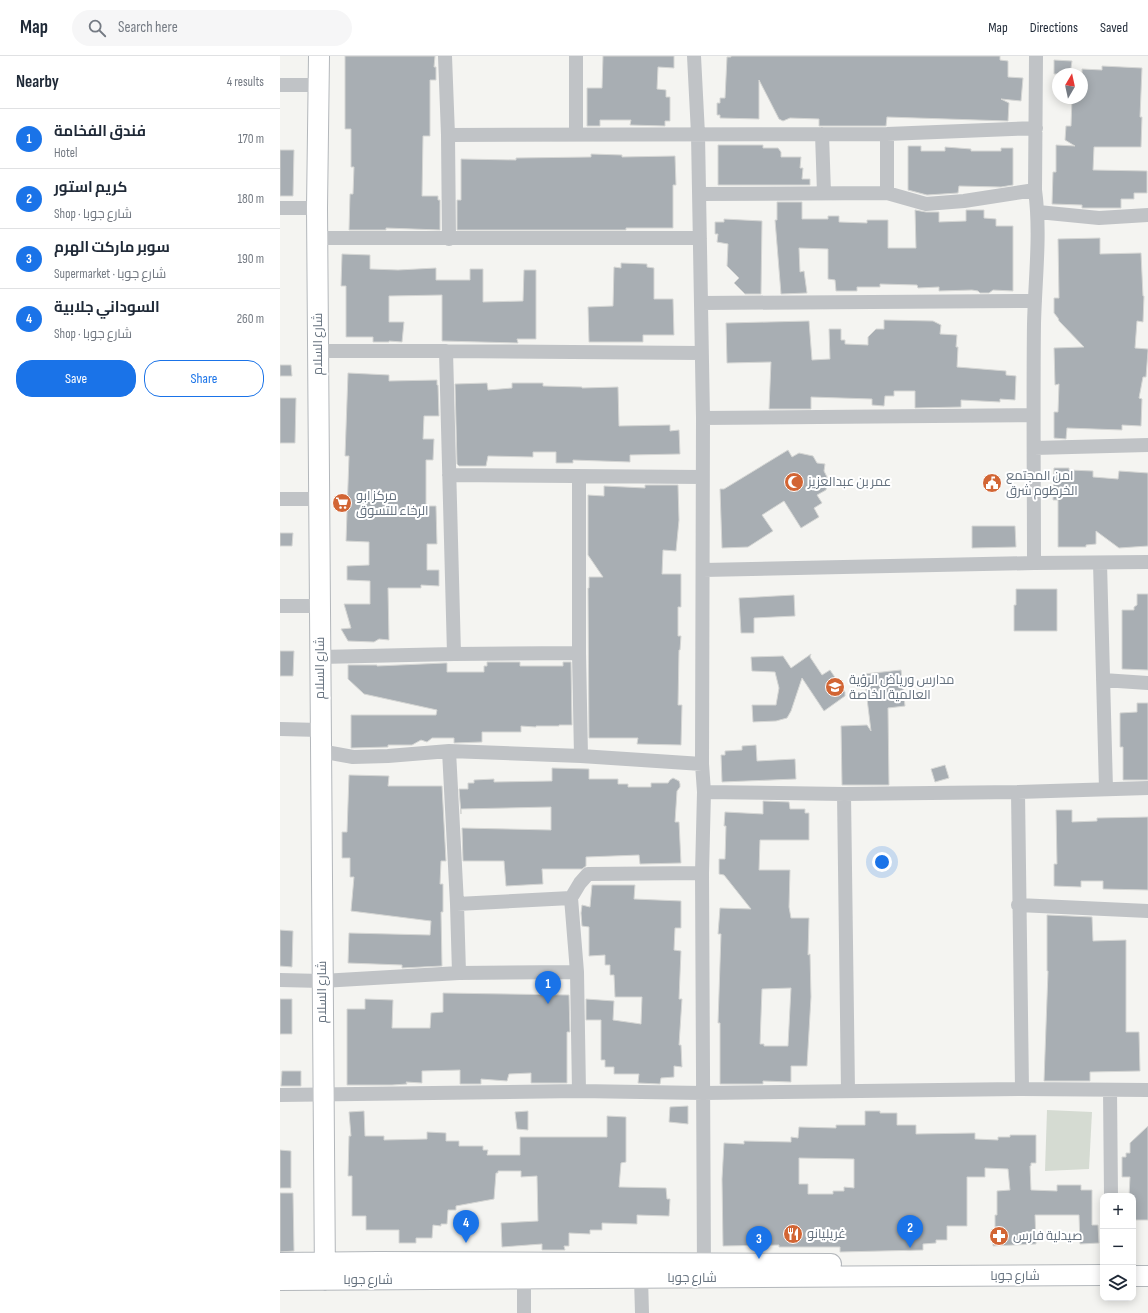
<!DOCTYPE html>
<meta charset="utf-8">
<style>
:root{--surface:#fff;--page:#f6f6f7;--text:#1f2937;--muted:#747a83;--line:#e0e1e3;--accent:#1a73e8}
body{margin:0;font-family:"Sofia Sans Condensed",Cairo,sans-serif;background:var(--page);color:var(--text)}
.controls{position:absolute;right:12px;bottom:12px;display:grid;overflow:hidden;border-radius:8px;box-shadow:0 2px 10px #0003}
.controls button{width:36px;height:36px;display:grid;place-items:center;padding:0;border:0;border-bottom:1px solid var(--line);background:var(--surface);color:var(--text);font:20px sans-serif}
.compass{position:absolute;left:772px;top:12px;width:36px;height:36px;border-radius:50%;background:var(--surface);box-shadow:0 2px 10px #0003;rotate:9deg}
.you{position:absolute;left:602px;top:806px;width:14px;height:14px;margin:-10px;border:3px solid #fff;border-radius:50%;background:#1a73e8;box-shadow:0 0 0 6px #1a73e833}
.badge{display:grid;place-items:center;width:26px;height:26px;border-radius:50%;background:var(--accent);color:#fff;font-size:13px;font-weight:700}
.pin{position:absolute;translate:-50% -33px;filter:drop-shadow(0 1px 2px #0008)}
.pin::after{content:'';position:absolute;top:21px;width:14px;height:12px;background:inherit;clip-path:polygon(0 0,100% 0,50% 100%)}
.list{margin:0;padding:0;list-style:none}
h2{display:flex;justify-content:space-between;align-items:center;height:52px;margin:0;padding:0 16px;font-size:17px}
h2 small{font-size:13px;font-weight:400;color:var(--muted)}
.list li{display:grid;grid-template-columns:26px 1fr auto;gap:12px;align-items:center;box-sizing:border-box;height:60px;padding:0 16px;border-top:1px solid var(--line)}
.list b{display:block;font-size:15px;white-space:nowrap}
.list p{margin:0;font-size:13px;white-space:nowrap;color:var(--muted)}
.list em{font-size:13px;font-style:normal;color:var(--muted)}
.actions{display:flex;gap:8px;padding:12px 16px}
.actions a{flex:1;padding:9px 0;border:1px solid var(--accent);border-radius:16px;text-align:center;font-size:14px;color:var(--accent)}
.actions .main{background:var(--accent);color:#fff}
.icon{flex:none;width:22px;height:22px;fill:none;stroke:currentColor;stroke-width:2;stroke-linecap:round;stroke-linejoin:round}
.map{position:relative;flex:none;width:868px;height:1257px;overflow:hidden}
header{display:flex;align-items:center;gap:24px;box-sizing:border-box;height:56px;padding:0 20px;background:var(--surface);border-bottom:1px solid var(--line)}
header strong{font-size:19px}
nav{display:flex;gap:22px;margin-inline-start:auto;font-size:14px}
.search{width:280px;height:36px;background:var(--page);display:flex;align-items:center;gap:10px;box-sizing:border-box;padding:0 14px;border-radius:22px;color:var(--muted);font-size:15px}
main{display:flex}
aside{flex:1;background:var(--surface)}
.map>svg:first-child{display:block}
</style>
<header>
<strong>Map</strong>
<div class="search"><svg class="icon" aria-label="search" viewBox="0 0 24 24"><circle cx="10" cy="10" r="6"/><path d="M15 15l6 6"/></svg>Search here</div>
<nav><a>Map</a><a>Directions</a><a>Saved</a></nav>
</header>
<main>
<aside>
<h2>Nearby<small>4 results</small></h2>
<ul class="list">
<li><span class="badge">1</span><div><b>فندق الفخامة</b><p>Hotel</p></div><em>170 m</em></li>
<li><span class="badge">2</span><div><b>كريم استور</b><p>Shop · شارع جوبا</p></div><em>180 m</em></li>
<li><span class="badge">3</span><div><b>سوبر ماركت الهرم</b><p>Supermarket · شارع جوبا</p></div><em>190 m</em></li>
<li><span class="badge">4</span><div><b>السوداني جلابية</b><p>Shop · شارع جوبا</p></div><em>260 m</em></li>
</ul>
<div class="actions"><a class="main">Save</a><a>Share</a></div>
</aside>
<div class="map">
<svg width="868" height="1257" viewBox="0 0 868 1257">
<rect width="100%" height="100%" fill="#f4f4f1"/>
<!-- green -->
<path fill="#d5dbd2" d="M767,1054L812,1056L809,1113L765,1115Z"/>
<!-- building -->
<path fill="#a8aeb3" stroke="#d5d6d4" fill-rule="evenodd" d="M65,0H155L154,11H156V24H150V80H143L142,140H158V144H160V174L106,172V174H69L70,138H73L74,111H71V73H65Z
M323,0H394V12L378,11L377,33L386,34V41H390V65H385V70L350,69L351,64H320V70H307V32H322Z
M451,0H720V4L728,5V21L743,22L741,45L721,43L729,47L728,65L607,61L606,70H539V63L510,62L503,65L499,63L479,24V63L440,62V59H437V47H440V42H445L447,1H451Z
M774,4L792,5L791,12L788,18H774Z
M822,10L862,12L860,61H862L861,91H814L813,114L867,115V137H854V143H841V152H802V149L772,148L773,116H776V89L795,90L785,84L786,70H791L792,42H802V13L822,14Z
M438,89H483V92H498L501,96V101H521L520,112H523L522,123H530V129H438Z
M628,90H641V95H665V91L691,93V95H721V92H733V129L721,131L679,130L678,137L647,139L628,134Z
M0,94H14L13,140H0Z
M311,98L342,99V101L395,100L396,129H393V172H346V174H177V144H181V103L236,104V102L311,101Z
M497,146H522V163H548V160H559V166L587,167V164H608V192H636L635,154L646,156H659V166L686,165V154H704V162L716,163V170H733V235L713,234L709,237H700L698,235L692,234L659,235V231L638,232L637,229L600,228V231H577V235H556L555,224L548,223V193L519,192L520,216L524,215L527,237L501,238L495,164H497Z
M444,163L482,165L481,238H465L454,227L459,222L447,210L448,188L437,186L438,178H435V166H444Z
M820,182V198L861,197L863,240H864L863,266L857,265L855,292L868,293V295L866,321H863L859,342L862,343L861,370L842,369V374L787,372L786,383L774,382V356H778L779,328L775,329L774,292L804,291L779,265L778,262L774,257V242H779L778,183Z
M62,198L90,199V213L118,214L156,212V224H190V213H203V246L243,245L244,214H256V283H237L238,287L162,285V239L109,240V266H124L122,286L109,285V286H93V281H66V230H61Z
M341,207L367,208V211L374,212V243H393L394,279H363V286H309L308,251L333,250L334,211L341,212Z
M604,264L653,265L661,269L660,278L677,279L676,291H678L677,311L726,315V319L736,320L735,344L720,343V346L681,344V351L635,352V335H614V340H605L604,350L592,349V343L531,341V353H489L491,306L447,307L446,267L529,265L532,304L550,303L549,273H561V284H565V288L588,289V281L596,273H604Z
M0,309H11L12,320H0Z
M68,317L109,319V325L157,324V329H158L159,360H144L143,383H154L153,404H146V450H156L157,488H147V514H159V530L141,529V532H108L109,584L99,583L94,586L68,585L61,573L71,572L64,548H90V525L67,524V510L89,509V486L66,485L69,400H65Z
M207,327L208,334L232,332V327H263V330L302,331V332L338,331L339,370L390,369V375L399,374L400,398L350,399V406L293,404V407H276V396H253V401L208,400L206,410H179L177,408L175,328Z
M0,342H16L15,387H0Z
M508,394L512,401L519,397L533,400L537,407L545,408L544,415L548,423L546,434L537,439L542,447L534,452L539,461L521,472L504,445L482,459L493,475L468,491L442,492L440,433H444Z
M774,412H789V414L813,415V421L838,423L839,415L868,417V490L839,492L816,475V488L806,489V491H778V444H773Z
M365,429H398L399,464L396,495L383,494L382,518H401V551H398V580H401L400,594H399L398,649H402L401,689L357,688L358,682H309L308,532H309V521H323L308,499V439L324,440V430L365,432Z
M692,470H735L736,491L692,492Z
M0,477H13L12,490H0Z
M736,533H777V575H734V549H736Z
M857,538H868V614L842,613V554H854V551L857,549Z
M514,539L515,560L474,562V577H461L459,542Z
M0,595H14L13,620H0Z
M531,598L530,601L542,619L550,614L565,636V640L544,655L522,622L511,655L507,662L496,665L473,666L472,649H496L499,632L495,616L472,615L471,601L503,600L511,612Z
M207,606H240V610H283V606H291L292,669H279V670H256V671L241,670V676H202V686L174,687V682H152L147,686L141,684L132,689H108V691L71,692V659H156L157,654L84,638L68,623V609H97V610L165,607H167V616H204V610H207Z
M621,614L625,650L608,652L609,729H562L561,670L587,669L591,675L584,618Z
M857,647H868V724H843V691H840V657L857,656Z
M476,689L477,705L515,703L516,723L442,726L441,699H445V695L462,694V690Z
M665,709L669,722L655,726L651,713Z
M272,712L309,713V723H338V728H348V731H371V727H388L390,724L393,722L399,725L400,728V731L397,735L395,766H399L401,807L360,808L359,799L306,801V810L302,813H262L263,828L226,830L224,805H183L182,772L271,774V751L181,753V758L179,733H188V727H194V724L214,723V726L272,725Z
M69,719L109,720L108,730H162L166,805H161L160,828H163V856H161L162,910L122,912V909L68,907L69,877L150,879L151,865L71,855L74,821H70V802H62V776H67Z
M483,745L509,746L510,753H525V757H529V784H480L479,814H510L509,851L511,862H529L528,899L530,898L531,941L527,1010H511V1026L483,1025V1028H440V967H438L441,878H438L440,852L471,853L444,819L439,818V803H445L446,770H444L445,756L483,758ZM511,932L508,990H484V988H480L482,933Z
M776,754H792V766L817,765V762L868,761V834L823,833V825H801V831L774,830V808H777Z
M312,829H355L354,843L401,845V872H395L394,894L401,895L399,943H402L399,989H401L402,1011L394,1010V1021L381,1022L380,1028L358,1027L359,1018H334V1011H325V1004H321V964H306V943L334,945L333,964L361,968L362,941H335L334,919H330V909H325V899L309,900V871L302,870L301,857L302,849L310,851Z
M767,859L812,861L813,885L846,884V976H859L860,1015L810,1016V1025H764L768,915H767Z
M0,874L13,875L12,911L0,910Z
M163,937L289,939L290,976H287V1027H251V1017L229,1018L227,1025L201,1023V1028H180V1014L142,1015V1027L126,1026L127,1028L112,1029H67V953H85V943L113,944L112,972H150L151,957L163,956Z
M0,943H12V978H0Z
M2,1015H21V1030H1Z
M408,1050V1068L389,1066L390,1051Z
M84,1055L85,1080H104V1084L147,1083V1076L166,1077V1085H179V1090H203V1094H208L207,1099H240V1081H327V1060L346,1061V1106L341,1107L339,1131L386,1132L387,1143H390L389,1160L357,1159V1168L322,1167V1174H310V1178L289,1177V1190H284L285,1194H262V1188L222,1191L221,1167L258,1165L257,1120L241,1121V1115H218V1117H216L214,1143L176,1150V1154H168L167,1168H161V1170L153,1169L152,1182H136V1187H119V1174H86V1160H72V1120H68L69,1080H71L69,1056Z
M248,1055V1074L237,1073L235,1056Z
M585,1055H600V1057H617V1069H636V1078L695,1077V1083L718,1084V1081H730V1079H756V1107H751V1110H750L751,1134L777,1135V1129H801V1134H812V1169H818L819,1187L800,1188L799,1159H755L756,1188L713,1190V1176H715V1159H717V1135L730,1134L728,1113L705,1112V1121H687V1170H667V1184H656V1187L643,1188V1194L560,1196V1191H499V1189L443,1190L442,1123L444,1087L464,1088V1085L511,1086V1081L518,1082L519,1071L556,1072V1069H585ZM519,1102L574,1103V1132L564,1131V1135H553V1138H528V1128H519Z
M868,1070V1164H853V1140H849L850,1121H842V1101H846V1097H850V1087Z
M0,1094L11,1095V1132H0Z
M0,1137H13L14,1195L0,1196Z"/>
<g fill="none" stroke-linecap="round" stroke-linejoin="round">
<defs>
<path id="secondary" d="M39,0L37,152L45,1224
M0,1207L98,1206L551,1208
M853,1220H868
M0,1224L823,1219"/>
</defs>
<!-- secondary casing -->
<use href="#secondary" stroke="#b3b7bb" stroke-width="22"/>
<!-- street -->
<path stroke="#c0c3c6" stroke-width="14" d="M165,0L168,79L169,183
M296,0V78
M414,0L418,78L423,362L422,708L424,736L422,817L424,1215
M0,29H38
M542,78L544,137
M607,78V137
M168,79L607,78L756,72
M419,138L607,137L646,148L684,145L755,134
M0,152H37
M758,156L819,162L868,159
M38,182H420
M421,247L755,245
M38,295H166L421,297
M166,295L174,598
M423,362L753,359
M754,392L868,389
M169,419L422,421
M299,420V597L301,700
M0,443H39
M754,507C754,427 753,348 754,268C755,223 761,178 755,134L756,0
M820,507L826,733
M423,514L754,507L868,506
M0,550H40
M40,601L174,598L299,597
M823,624L868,627
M0,673L40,674
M40,695L73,701L108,700L169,695L301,700L422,708
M169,695L177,848L179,917
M424,736L564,738L738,736L868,732
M738,736L742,1033
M564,738L568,1035
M177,848L291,842
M738,849L868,855
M0,924L42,925L179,917L297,916
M830,1034L831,1140
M299,1035L297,916L291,842L300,827L308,818L422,817
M0,1039L299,1035L423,1037L742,1033L868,1034
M244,1213V1257
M361,1222L362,1257"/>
<!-- secondary -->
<use href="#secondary" stroke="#fff" stroke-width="20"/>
</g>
<!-- icons -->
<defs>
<symbol id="mosque-disc" viewBox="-11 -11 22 22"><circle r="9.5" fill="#d26534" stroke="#fff"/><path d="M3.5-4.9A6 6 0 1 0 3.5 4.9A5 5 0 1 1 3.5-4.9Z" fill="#fff"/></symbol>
<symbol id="civic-disc" viewBox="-11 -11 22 22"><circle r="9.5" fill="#d26534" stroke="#fff"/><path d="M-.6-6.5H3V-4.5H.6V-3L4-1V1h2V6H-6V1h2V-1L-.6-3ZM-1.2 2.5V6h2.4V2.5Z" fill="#fff"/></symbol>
<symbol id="supermarket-disc" viewBox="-11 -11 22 22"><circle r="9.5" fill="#d26534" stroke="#fff"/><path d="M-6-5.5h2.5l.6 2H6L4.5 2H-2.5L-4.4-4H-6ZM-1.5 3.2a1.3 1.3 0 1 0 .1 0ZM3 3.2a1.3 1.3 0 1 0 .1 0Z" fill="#fff"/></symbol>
<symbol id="school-disc" viewBox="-11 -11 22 22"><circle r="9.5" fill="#d26534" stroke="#fff"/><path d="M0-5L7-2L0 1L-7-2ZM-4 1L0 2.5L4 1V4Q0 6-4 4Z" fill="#fff"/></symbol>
<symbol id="restaurant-disc" viewBox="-11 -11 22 22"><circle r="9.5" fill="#d26534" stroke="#fff"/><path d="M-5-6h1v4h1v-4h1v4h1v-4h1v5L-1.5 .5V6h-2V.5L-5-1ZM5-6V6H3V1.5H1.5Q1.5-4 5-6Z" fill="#fff"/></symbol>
<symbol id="pharmacy-disc" viewBox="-11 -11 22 22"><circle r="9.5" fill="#d26534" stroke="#fff"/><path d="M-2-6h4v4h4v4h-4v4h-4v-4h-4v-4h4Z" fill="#fff"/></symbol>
</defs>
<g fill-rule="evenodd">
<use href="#mosque-disc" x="503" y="415" width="22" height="22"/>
<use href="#civic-disc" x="701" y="416" width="22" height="22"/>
<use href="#supermarket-disc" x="51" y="436" width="22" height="22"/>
<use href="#school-disc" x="544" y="620" width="22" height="22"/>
<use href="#restaurant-disc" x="502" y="1167" width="22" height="22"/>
<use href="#pharmacy-disc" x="708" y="1169" width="22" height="22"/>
</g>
<g text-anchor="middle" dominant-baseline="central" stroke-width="4" stroke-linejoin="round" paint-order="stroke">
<!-- street labels -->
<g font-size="13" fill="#66727f" stroke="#fff">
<text transform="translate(38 288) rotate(-90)">شارع السلام</text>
<text transform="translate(40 612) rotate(-90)">شارع السلام</text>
<text transform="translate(42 936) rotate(-90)">شارع السلام</text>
<text x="735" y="1220">شارع جوبا</text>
<text x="412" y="1222">شارع جوبا</text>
<text x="88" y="1224">شارع جوبا</text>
</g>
<!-- poi labels -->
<g font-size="13" fill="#66727f" stroke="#fff" text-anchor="start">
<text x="726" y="420">امن المجتمع<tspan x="726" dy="15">الخرطوم شرق</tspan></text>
<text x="528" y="426">عمر بن عبدالعزيز</text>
<text x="76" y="440">مركز ابو<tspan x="76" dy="15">الرخاء للتسوق</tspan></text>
<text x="569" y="624">مدارس ورياض الرؤية<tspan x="569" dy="15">العالمية الخاصة</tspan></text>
<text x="527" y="1178">غريليانو</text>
<text x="733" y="1180">صيدلية فارس</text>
</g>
</g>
</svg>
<div class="controls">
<button>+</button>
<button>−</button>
<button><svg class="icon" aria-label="layers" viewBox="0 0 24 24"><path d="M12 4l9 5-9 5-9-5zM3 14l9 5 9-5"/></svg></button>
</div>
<svg class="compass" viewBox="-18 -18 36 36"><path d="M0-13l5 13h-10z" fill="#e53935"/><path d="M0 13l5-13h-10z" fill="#747a83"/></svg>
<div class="you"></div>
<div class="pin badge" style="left:268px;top:948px">1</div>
<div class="pin badge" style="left:630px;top:1192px">2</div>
<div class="pin badge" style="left:479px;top:1203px">3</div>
<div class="pin badge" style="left:186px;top:1187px">4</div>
</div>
</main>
